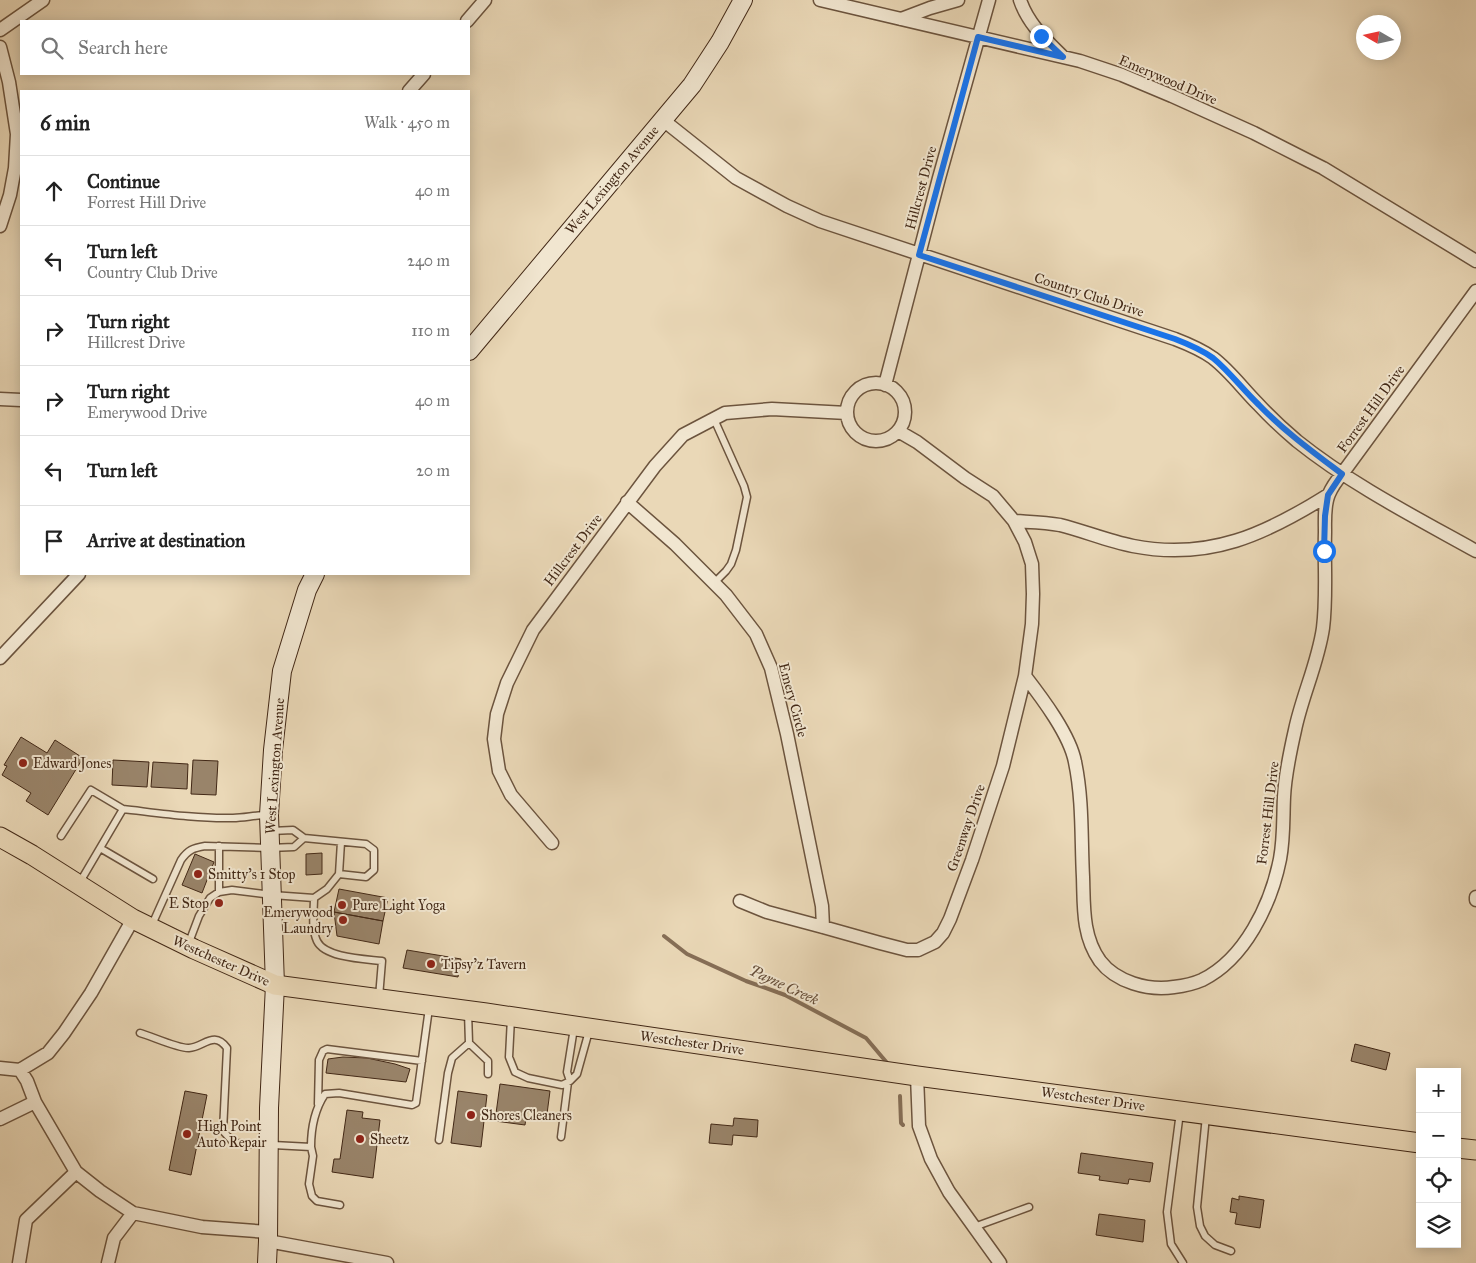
<!DOCTYPE html>
<meta charset="utf-8">
<style>
:root{--surface:#fff;--page:#f2f2f2;--text:#222;--muted:#767676;--line:#e0e0e0}
body{margin:0;font-family:"IM FELL Great Primer",serif;background:var(--page);color:var(--text)}
.controls{position:absolute;right:15px;bottom:15px;display:grid;overflow:hidden;border-radius:0px;box-shadow:0 2px 12px #0003}
.controls button{width:45px;height:45px;display:grid;place-items:center;padding:0;border:0;border-bottom:1px solid var(--line);background:var(--surface);color:var(--text);font:25px sans-serif}
.compass{position:absolute;left:1356px;top:15px;width:45px;height:45px;border-radius:50%;background:var(--surface);box-shadow:0 2px 12px #0003;rotate:279deg}
.stop{position:absolute;width:15px;height:15px;margin:-11px;border:4px solid #1a73e8;border-radius:50%;background:#fff}
.stop.end{background:#1a73e8;border-color:#fff;box-shadow:0 1px 5px #0008}
.list{margin:0;padding:0;list-style:none}
h2{display:flex;justify-content:space-between;align-items:center;height:65px;margin:0;padding:0 20px;font-size:21px}
h2 small{font-size:16px;font-weight:400;color:var(--muted)}
.list li{display:grid;grid-template-columns:32px 1fr auto;gap:15px;align-items:center;box-sizing:border-box;height:70px;padding:0 20px;border-top:1px solid var(--line)}
.list b{display:block;font-size:19px;white-space:nowrap}
.list p{margin:0;font-size:16px;white-space:nowrap;color:var(--muted)}
.list em{font-size:16px;font-style:normal;color:var(--muted)}
.icon{flex:none;width:28px;height:28px;fill:none;stroke:currentColor;stroke-width:2;stroke-linecap:round;stroke-linejoin:round}
.map{position:relative;flex:none;width:1476px;height:1263px;overflow:hidden}
.search{position:absolute;background:var(--surface);box-shadow:0 2px 12px #0003;left:20px;top:20px;width:450px;height:55px;display:flex;align-items:center;gap:12px;box-sizing:border-box;padding:0 18px;border-radius:0px;color:var(--muted);font-size:19px}
.panel{position:absolute;background:var(--surface);box-shadow:0 2px 12px #0003;left:20px;top:90px;width:450px;height:485px;border-radius:0px}
.map>svg:first-child{display:block}
</style>
<div class="map">
<svg width="1476" height="1263" viewBox="0 0 1476 1263">
<rect width="100%" height="100%" fill="#ead8b7"/>
<filter id="stains"><feTurbulence type="fractalNoise" baseFrequency=".004" numOctaves="4"/><feColorMatrix values="0 0 0 0 .2 0 0 0 0 .09 0 0 0 0 .02 0 0 0 .5 -.17"/></filter>
<radialGradient id="worn" r=".72"><stop offset=".6" stop-color="#630" stop-opacity="0"/><stop offset="1" stop-color="#630" stop-opacity=".3"/></radialGradient>
<g fill="none" stroke-linecap="round" stroke-linejoin="round">
<!-- stream -->
<path stroke="#856e56" stroke-width="4" d="M664,936L687,954L746,981L785,995L866,1038L888,1064
M900,1096L901,1123L903,1125"/>
</g>
<!-- building -->
<path fill="#99846a" stroke="#422816" d="M21,737L47,753L55,740L83,758L48,815L26,801L31,793L2,775L7,766L4,765Z
M113,760L149,762L147,787L112,785Z
M193,760L218,761L216,795L191,794Z
M153,762L188,764L187,789L151,787Z
M322,853V874L306,875V854Z
M195,854L214,862L202,893L182,885Z
M339,889L388,898L383,921L334,912Z
M334,912L383,921L379,944L337,936Z
M407,950L461,959L458,977L403,968Z
M1355,1044L1390,1053L1386,1070L1351,1061Z
M343,1057L367,1058L395,1064L410,1069L406,1082L326,1073L328,1059Z
M500,1084L550,1091L547,1114L527,1111L525,1125L495,1121Z
M185,1091L207,1095L191,1175L169,1170Z
M458,1091L487,1095L481,1147L451,1143Z
M347,1110L363,1112L362,1118L380,1120L373,1178L332,1172L334,1159H340Z
M734,1118L758,1120L757,1137L733,1135L732,1145L709,1143L711,1124L733,1126Z
M1081,1153L1153,1163L1150,1182L1129,1179L1128,1184L1099,1180L1100,1176L1078,1173Z
M1239,1196L1264,1200L1260,1228L1235,1224L1237,1213L1230,1212L1232,1198L1239,1200Z
M1099,1214L1145,1220L1143,1242L1096,1235Z"/>
<g fill="none" stroke-linecap="round" stroke-linejoin="round">
<defs>
<path id="lane" d="M714,419L744,486L747,497L736,550L731,564L726,571L714,583
M61,836L91,790L123,809
M304,838L366,844L374,850V870L366,877L339,874L327,889L314,898
M100,848L153,879
M339,874L341,842
M80,882L123,809C158,813 197,819 233,818C244,818 256,815 268,815
M219,892V846
M151,927L181,860C188,850 193,848 205,846L269,848L294,847L304,838L293,830L271,831
M188,945L199,916L210,898L219,892L232,890L272,895L314,898C314,911 311,928 317,941C325,958 365,959 382,961L379,997
M468,1012L469,1043L488,1061V1074
M511,1018L509,1057L515,1072L528,1078L562,1085L570,1081L577,1074L589,1031
M140,1033C151,1036 179,1049 189,1048C204,1047 214,1030 227,1048L223,1131L234,1143L311,1147L313,1156L309,1184L312,1196L317,1201L340,1205
M570,1081L567,1072L574,1028
M318,1104L319,1060L323,1051L327,1049L422,1061
M1180,1112L1167,1212L1171,1244L1183,1263
M1206,1116L1197,1207L1200,1226L1205,1236L1215,1245L1231,1251
M561,1137L568,1082
M439,1140L448,1073L452,1058L469,1043
M311,1147C311,1129 315,1109 325,1094L339,1093L412,1105L416,1103L429,1008
M974,1227L1029,1207"/>
<path id="street" d="M820,0L1080,61L1122,75L1172,96L1254,133L1309,161L1323,168L1476,261
M1020,0C1028,24 1046,40 1063,57
M901,19L930,8L958,0
M467,21L485,0
M0,30L43,0
M0,47L9,82L17,134L15,168L10,195L0,226
M409,91L424,74
M663,120L736,178L787,206L820,221L1175,339C1188,344 1202,350 1213,358C1230,371 1243,389 1258,404C1270,417 1284,430 1297,441C1352,485 1415,517 1476,551
M847 412a29 29 0 1 1 58 0a29 29 0 1 1-58 0Z
M885,385L939,178L989,0
M0,399L21,400
M627,502L675,544L726,595L756,634L771,668L787,734L822,906L823,927
M1014,521C1029,522 1045,522 1060,525C1084,531 1108,541 1133,546C1209,561 1266,534 1328,495
M0,658L79,574
M1025,676C1042,698 1070,735 1075,762C1083,800 1081,840 1083,877C1084,906 1082,936 1100,961C1116,982 1148,991 1174,987C1183,986 1193,984 1202,980C1245,959 1271,904 1280,859C1284,838 1283,818 1284,797C1285,775 1290,752 1295,730C1302,696 1318,663 1323,628C1327,596 1324,564 1325,532C1325,520 1324,505 1329,494C1332,487 1337,480 1342,474L1476,291
M552,843L511,795L499,771L494,739L497,714L507,683L533,630L655,466L683,435L725,413L772,409L847,413
M1476,897V900
M740,901L767,912L823,927L880,943L907,950H918L935,942L943,933L950,919L972,860L1003,766L1025,676L1032,624L1033,594L1032,564L1025,542L1014,521L993,496L965,478L917,442L898,431
M0,1068L20,1070L27,1081L35,1102L76,1172L26,1220L19,1263
M20,1070L48,1053L64,1033L91,993L133,919
M917,1076L919,1126L931,1159L949,1192L1000,1263
M0,1119L35,1102
M76,1172L100,1191L133,1213L202,1227L268,1232
M268,1241L387,1263
M108,1263L114,1238L133,1213"/>
<path id="secondary" d="M469,351L692,85L720,42L743,0
M267,1263L268,1241L269,1108L275,985L269,815L273,750L282,671L307,590L315,574"/>
<path id="primary" d="M0,837L32,855L133,919L194,949L275,985L486,1013L917,1076L1420,1143
M1457,1148L1476,1150"/>
</defs>
<!-- lane casing -->
<use href="#lane" stroke="#6c543e" stroke-width="9"/>
<!-- street casing -->
<use href="#street" stroke="#6c543e" stroke-width="15"/>
<!-- secondary casing -->
<use href="#secondary" stroke="#422816" stroke-width="20"/>
<!-- primary casing -->
<use href="#primary" stroke="#422816" stroke-width="21"/>
<!-- lane -->
<use href="#lane" stroke="#f1e6d0" stroke-width="6"/>
<!-- street -->
<use href="#street" stroke="#f1e6d0" stroke-width="12"/>
<!-- secondary -->
<use href="#secondary" stroke="#f1e6d0" stroke-width="18"/>
<!-- primary -->
<use href="#primary" stroke="#ead8b7" stroke-width="19"/>
</g>
<g fill="none" stroke-linecap="round" stroke-linejoin="round">
<!-- route -->
<path stroke="#1a73e8" stroke-width="6" d="M1041,36L1063,57L978,37L919,255L1175,339C1188,344 1202,350 1213,358C1230,372 1243,390 1259,405C1284,431 1313,452 1342,474L1328,495L1325,516L1324,551"/>
</g>
<!-- markers -->
<g fill="#8f2418" stroke="#f1e6d0" stroke-width="2">
<circle cx="23" cy="763" r="5"/>
<circle cx="198" cy="874" r="5"/>
<circle cx="219" cy="903" r="5"/>
<circle cx="342" cy="905" r="5"/>
<circle cx="343" cy="920" r="5"/>
<circle cx="431" cy="964" r="5"/>
<circle cx="471" cy="1115" r="5"/>
<circle cx="187" cy="1134" r="5"/>
<circle cx="360" cy="1139" r="5"/>
</g>
<g text-anchor="middle" dominant-baseline="central" stroke-width="4" stroke-linejoin="round" paint-order="stroke">
<!-- street labels -->
<g font-size="14" fill="#422816" stroke="#f1e6d0">
<text transform="translate(1168 80) rotate(23)">Emerywood Drive</text>
<text transform="translate(612 180) rotate(-50)">West Lexington Avenue</text>
<text transform="translate(921 188) rotate(-75)">Hillcrest Drive</text>
<text transform="translate(1089 295) rotate(18)">Country Club Drive</text>
<text transform="translate(1371 409) rotate(-54)">Forrest Hill Drive</text>
<text transform="translate(573 550) rotate(-53)">Hillcrest Drive</text>
<text transform="translate(793 700) rotate(75)">Emery Circle</text>
<text transform="translate(275 766) rotate(-86)">West Lexington Avenue</text>
<text transform="translate(1268 813) rotate(-83)">Forrest Hill Drive</text>
<text transform="translate(966 828) rotate(-71)">Greenway Drive</text>
<text transform="translate(221 961) rotate(24)">Westchester Drive</text>
<text transform="translate(692 1043) rotate(8)">Westchester Drive</text>
<text transform="translate(1093 1099) rotate(8)">Westchester Drive</text>
</g>
<!-- poi labels -->
<g font-size="14" fill="#422816" stroke="#f1e6d0" text-anchor="start">
<text x="33" y="763">Edward Jones</text>
<text x="208" y="874">Smitty's 1 Stop</text>
<text x="209" y="903" text-anchor="end">E Stop</text>
<text x="352" y="905">Pure Light Yoga</text>
<text x="333" y="912" text-anchor="end">Emerywood<tspan x="333" dy="16">Laundry</tspan></text>
<text x="441" y="964">Tipsy'z Tavern</text>
<text x="481" y="1115">Shores Cleaners</text>
<text x="197" y="1126">High Point<tspan x="197" dy="16">Auto Repair</tspan></text>
<text x="370" y="1139">Sheetz</text>
</g>
<!-- water labels -->
<g font-size="15" font-style="italic" fill="#634b36" stroke="#f1e6d0">
<text transform="translate(784 985) rotate(25)">Payne Creek</text>
</g>
</g>
<rect width="100%" height="100%" filter="url(#stains)"/>
<rect width="100%" height="100%" fill="url(#worn)"/>
</svg>
<div class="controls">
<button>+</button>
<button>−</button>
<button><svg class="icon" aria-label="locate" viewBox="0 0 24 24"><circle cx="12" cy="12" r="6"/><path d="M12 2v4M12 18v4M2 12h4M18 12h4"/></svg></button>
<button><svg class="icon" aria-label="layers" viewBox="0 0 24 24"><path d="M12 4l9 5-9 5-9-5zM3 14l9 5 9-5"/></svg></button>
</div>
<svg class="compass" viewBox="-18 -18 36 36"><path d="M0-13l5 13h-10z" fill="#e53935"/><path d="M0 13l5-13h-10z" fill="#767676"/></svg>
<div class="stop" style="left:1324px;top:551px"></div>
<div class="stop end" style="left:1041px;top:36px"></div>
<div class="search"><svg class="icon" aria-label="search" viewBox="0 0 24 24"><circle cx="10" cy="10" r="6"/><path d="M15 15l6 6"/></svg>Search here</div>
<section class="panel">
<h2>6 min<small>Walk · 450 m</small></h2>
<ul class="list">
<li><svg class="icon" aria-label="ahead" viewBox="0 0 24 24"><path d="M12 20V5M6 11l6-6 6 6"/></svg><div><b>Continue</b><p>Forrest Hill Drive</p></div><em>40 m</em></li>
<li><svg class="icon" aria-label="left" viewBox="0 0 24 24"><path d="M17 20v-9H6M10 6l-5 5 5 5"/></svg><div><b>Turn left</b><p>Country Club Drive</p></div><em>240 m</em></li>
<li><svg class="icon" aria-label="right" viewBox="0 0 24 24"><path d="M7 20v-9h11M14 6l5 5-5 5"/></svg><div><b>Turn right</b><p>Hillcrest Drive</p></div><em>110 m</em></li>
<li><svg class="icon" aria-label="right" viewBox="0 0 24 24"><path d="M7 20v-9h11M14 6l5 5-5 5"/></svg><div><b>Turn right</b><p>Emerywood Drive</p></div><em>40 m</em></li>
<li><svg class="icon" aria-label="left" viewBox="0 0 24 24"><path d="M17 20v-9H6M10 6l-5 5 5 5"/></svg><div><b>Turn left</b></div><em>20 m</em></li>
<li><svg class="icon" aria-label="arrive" viewBox="0 0 24 24"><path d="M6 21V4h12l-3 4 3 4H6"/></svg><div><b>Arrive at destination</b></div></li>
</ul>
</section>
</div>
